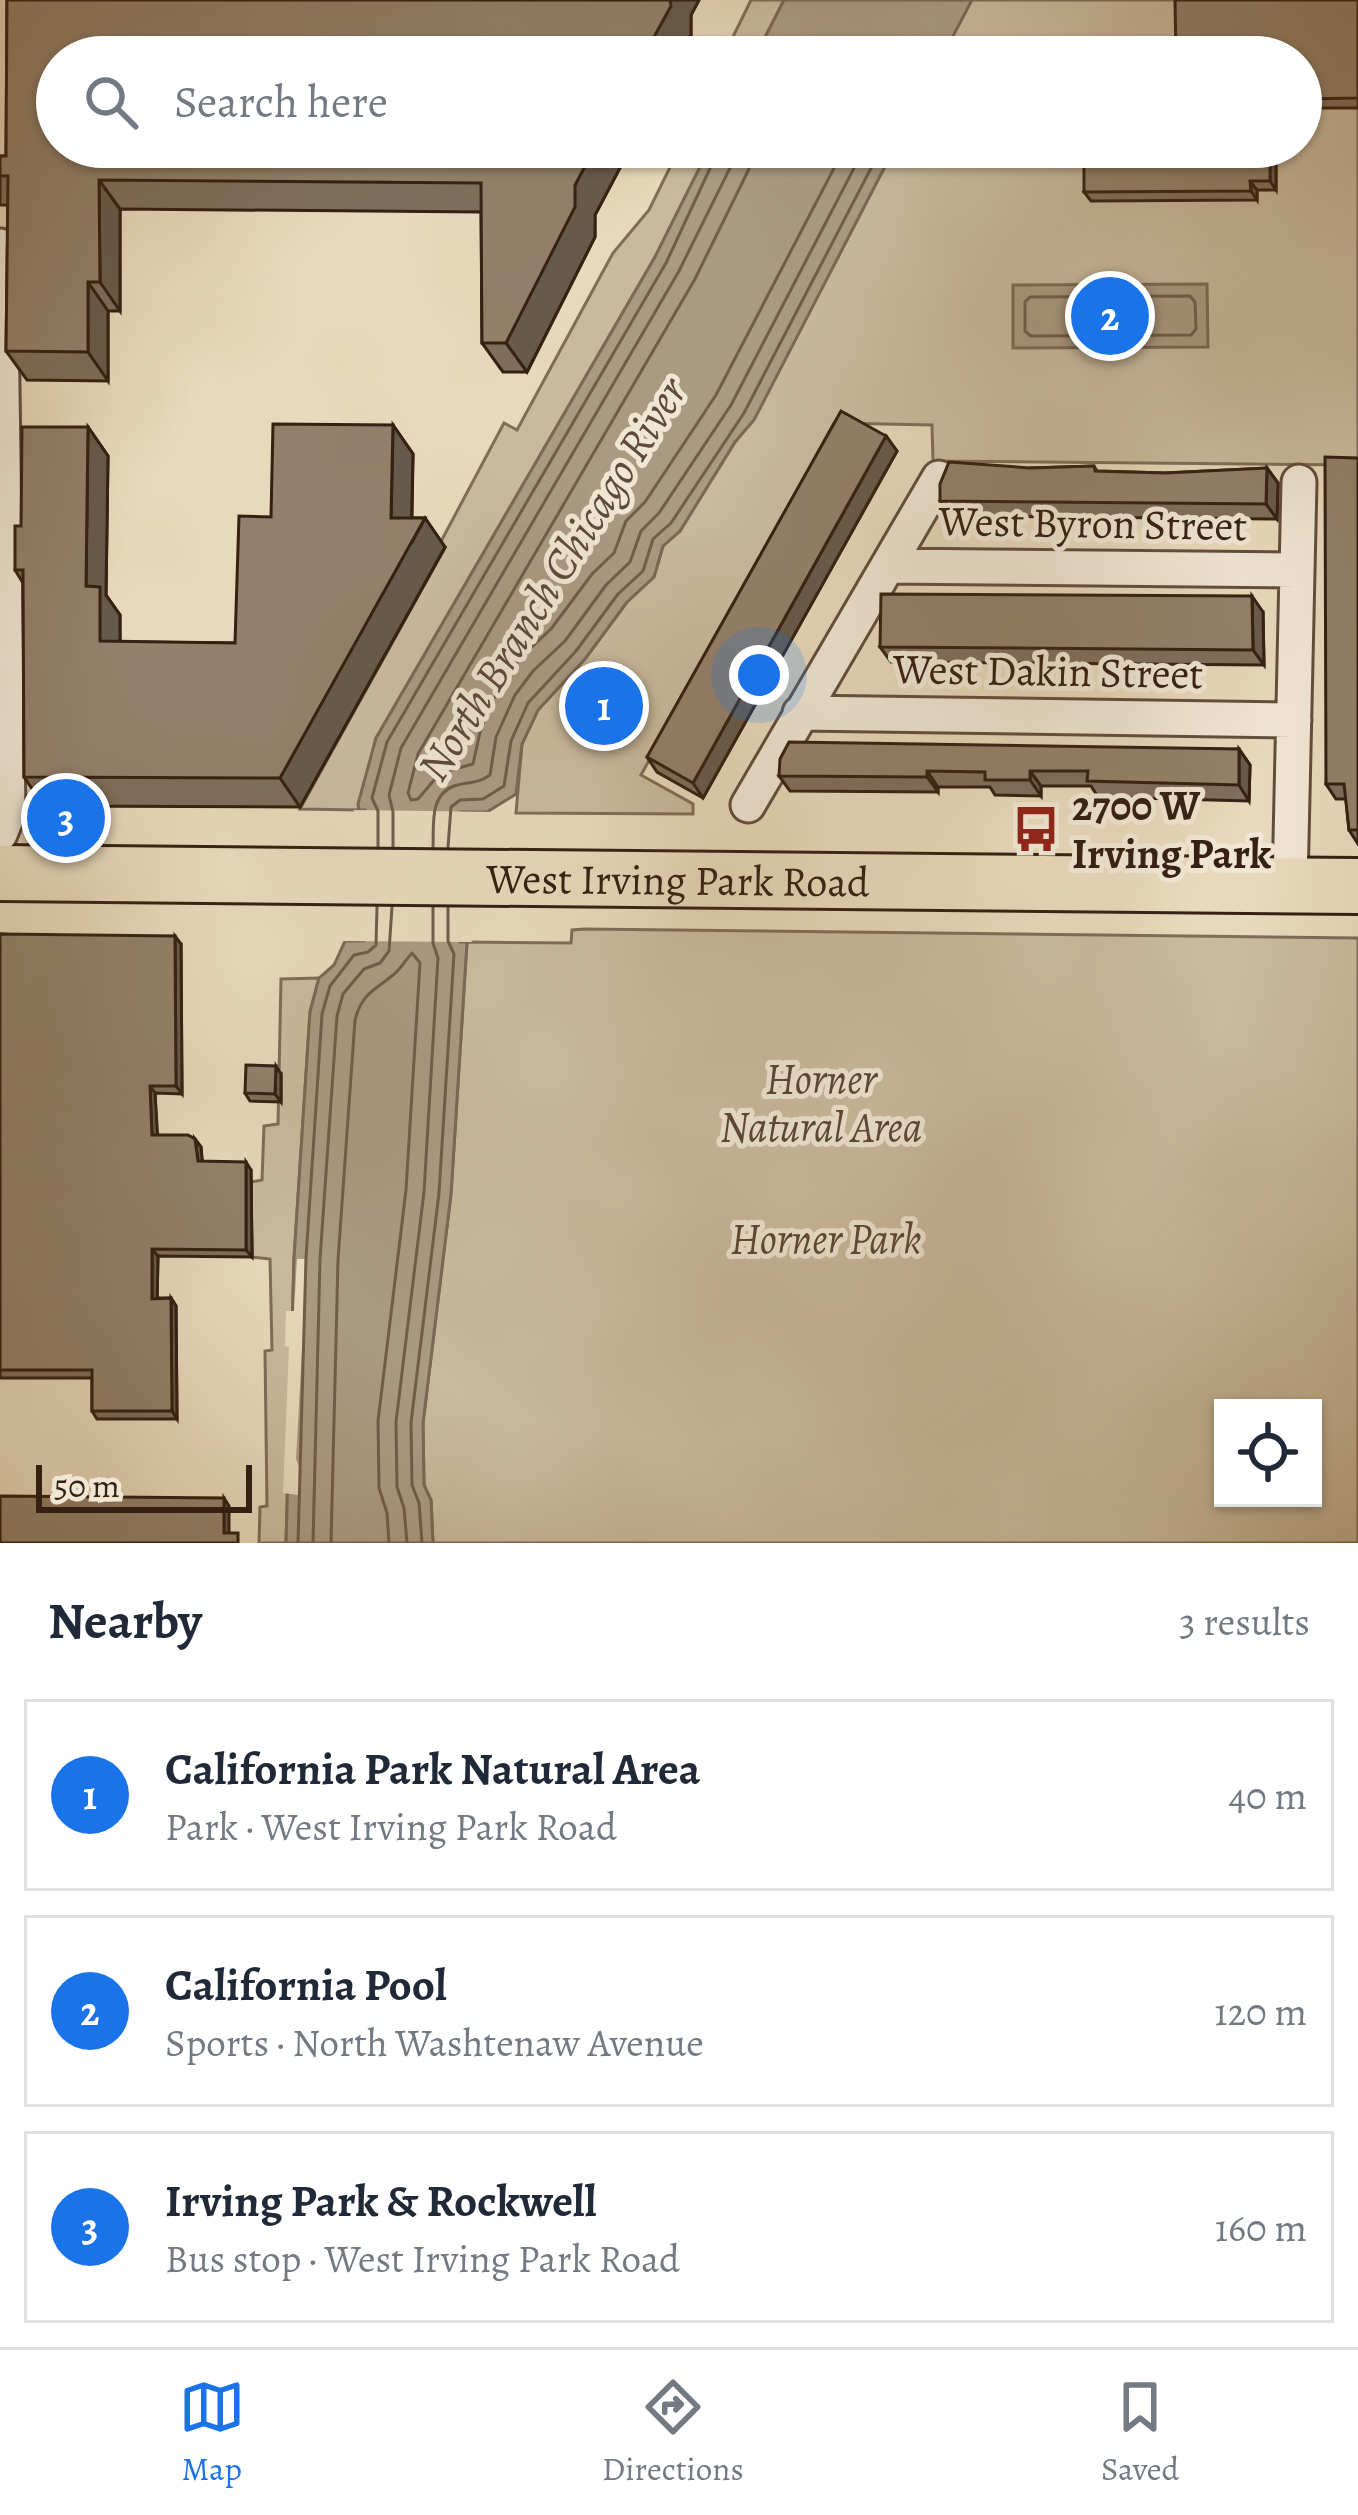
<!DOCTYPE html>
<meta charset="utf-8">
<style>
:root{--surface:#fff;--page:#f2f2f3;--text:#1f2937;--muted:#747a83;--line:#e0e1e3;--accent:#1a73e8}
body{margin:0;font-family:Alegreya,serif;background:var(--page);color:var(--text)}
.controls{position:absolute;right:36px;bottom:36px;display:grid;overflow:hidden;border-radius:0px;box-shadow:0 3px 9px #0004}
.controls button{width:108px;height:108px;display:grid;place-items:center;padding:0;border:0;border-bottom:3px solid var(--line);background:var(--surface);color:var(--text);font:60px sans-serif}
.scale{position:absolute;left:36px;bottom:30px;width:216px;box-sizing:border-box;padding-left:12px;border:6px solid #352012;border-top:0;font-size:33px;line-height:42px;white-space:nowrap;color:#352012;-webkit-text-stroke:9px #efe6d3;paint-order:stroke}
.you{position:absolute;left:759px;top:675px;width:42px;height:42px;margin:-30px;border:9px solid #fff;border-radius:50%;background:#1a73e8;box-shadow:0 0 0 18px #1a73e833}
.badge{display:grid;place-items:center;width:78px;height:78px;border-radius:50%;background:var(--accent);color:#fff;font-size:39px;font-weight:700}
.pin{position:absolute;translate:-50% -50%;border:6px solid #fff;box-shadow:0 3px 12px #0006}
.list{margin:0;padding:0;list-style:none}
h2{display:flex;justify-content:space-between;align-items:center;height:156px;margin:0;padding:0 48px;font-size:51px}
h2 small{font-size:39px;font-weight:400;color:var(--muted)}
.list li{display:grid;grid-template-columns:78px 1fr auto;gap:36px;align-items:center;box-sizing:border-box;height:192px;margin:0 24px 24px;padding:0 24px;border:3px solid var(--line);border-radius:0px}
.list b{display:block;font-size:45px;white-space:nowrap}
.list p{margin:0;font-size:39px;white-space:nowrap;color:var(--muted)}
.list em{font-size:39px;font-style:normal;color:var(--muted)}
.icon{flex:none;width:66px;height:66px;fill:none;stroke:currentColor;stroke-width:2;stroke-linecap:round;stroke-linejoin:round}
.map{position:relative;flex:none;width:1358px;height:1543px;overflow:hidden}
.search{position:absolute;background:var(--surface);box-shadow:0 3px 9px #0004;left:36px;right:36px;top:36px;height:132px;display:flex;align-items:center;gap:30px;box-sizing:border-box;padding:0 42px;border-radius:66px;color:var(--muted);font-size:45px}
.sheet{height:804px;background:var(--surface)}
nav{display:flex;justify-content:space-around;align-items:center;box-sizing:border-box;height:168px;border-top:3px solid var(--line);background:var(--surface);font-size:33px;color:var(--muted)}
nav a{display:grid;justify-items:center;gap:6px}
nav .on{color:var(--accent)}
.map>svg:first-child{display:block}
</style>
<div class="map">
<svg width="1358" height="1543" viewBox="0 0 1358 1543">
<rect width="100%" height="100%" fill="#e7d9bb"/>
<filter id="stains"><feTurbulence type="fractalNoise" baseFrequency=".00167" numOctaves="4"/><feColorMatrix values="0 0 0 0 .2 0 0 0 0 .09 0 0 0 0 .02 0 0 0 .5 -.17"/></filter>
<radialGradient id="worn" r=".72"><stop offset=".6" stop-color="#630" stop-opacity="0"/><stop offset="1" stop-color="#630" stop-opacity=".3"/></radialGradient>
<!-- green -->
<path fill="#c9ba9e" stroke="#7f6d58" stroke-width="3" fill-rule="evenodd" d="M751,0H784L755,57H723Z
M970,0H1358V465L933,461L932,425L834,423L641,775L693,804V814L516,813L522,744L538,710L585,659L627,602L654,577L663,546L680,531L735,442L754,419L895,147H1301V57H942Z
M680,147H710L655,257L376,738L359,810L300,809L445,548L438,547L504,423L517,430L613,253L649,210Z
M585,929L1358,938V1543H433L431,1500L424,1485L423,1423L451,1194L467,942L571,943L572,930ZM1223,1408H1313V1498H1223Z
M319,978L310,1012L294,1258L286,1543H259L260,1507L267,1506L265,1351L272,1350L270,1259L252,1257L251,1182L262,1180L264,1126L278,1124L281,979Z"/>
<!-- water -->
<path fill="#aa9a82" stroke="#7b6955" stroke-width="3" d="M784,0H972L942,57H755Z
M710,147H895L754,420L735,442L680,531L663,546L654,577L627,602L585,659L538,710L522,744L516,794L487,812H461L460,942H467L451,1194L423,1423L424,1485L431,1500L433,1543H286L294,1258L310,1012L319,978L334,965L345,941H364L365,810H359L358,804L376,738L655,257Z
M1207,284L1208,347L1013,348V285Z"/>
<!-- pier -->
<path fill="#e7d9bb" d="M353,810L496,812L488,818L467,817L465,936L473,942L339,941L343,935H359L360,816Z
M297,1259H307L296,1459L300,1469L298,1495L283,1493L289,1347L285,1346L286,1311H294Z"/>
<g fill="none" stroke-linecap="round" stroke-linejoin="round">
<!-- shore -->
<path stroke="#705d4a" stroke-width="3" d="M753,147L749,169L695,279L418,754L408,793L411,800L418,799L440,773L473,764L481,728L500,685L520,658L551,629L592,574L614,553L626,521L645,502L716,395L845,147
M1190,296L1195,302L1196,329L1191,335L1031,336L1025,331V302L1030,297Z
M378,847V811L372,798L387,742L666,263L720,147
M393,847V812L389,795L401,748L679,271L733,162L735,147
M433,847C434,826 429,795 454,786C468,781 476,785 490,775L496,737L515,695L533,671L565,641L606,585L630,562L641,531L659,513L731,405L865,147
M448,847L451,807L460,800L483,799L504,786L511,741L528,703L576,651L618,594L643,571L653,539L671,523L744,413L882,147
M298,1543L306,1258L322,1014L330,986L354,955L368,952L376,945L377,907
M313,1543L320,1259L337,1016L343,994L364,969L380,963L389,951L392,907
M331,1543L338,1260L355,1020C362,993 374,991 393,975C401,969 406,959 412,953L420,963L406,1190L378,1421L379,1488L387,1513L389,1543
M407,1543L404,1508L397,1487L396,1422L424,1192L438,958L433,943V907
M422,1543L419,1503L412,1485L411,1423L439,1193L454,954L448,941V907"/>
<defs>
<path id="street" d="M0,246L8,814L0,834
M888,566L1297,570
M800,713L1294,720
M748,805L939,478
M1290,885L1299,482"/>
<g id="primary">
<path id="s1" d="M0,873L1358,886"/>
</g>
</defs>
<!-- street casing -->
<use href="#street" stroke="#624e3c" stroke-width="39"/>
<!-- primary casing -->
<use href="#primary" stroke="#352012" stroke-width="60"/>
<!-- street -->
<use href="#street" stroke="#efe6d3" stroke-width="33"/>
<!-- primary -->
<use href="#primary" stroke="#e7d9bb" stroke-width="54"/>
</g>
<!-- wall -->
<path fill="#7e6e5b" stroke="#352012" stroke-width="3" d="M7,0H699L691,15V35L57,147H631L595,215V237L527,372H503L482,343L481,212L120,209V311H108V381L27,380L6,351L8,205H0V156H6Z
M1358,0V108H1301V57Z
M1276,147V190H1257V200L1091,201L1084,192Z
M393,425L413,454L412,518H425L445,547L300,807L44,806L24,777L23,583L15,570L21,526L88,427L108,456L106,595L120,615V642L235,643L271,517Z
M886,436L897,451L703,798L657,772L647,757Z
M1358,458V844L1349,830L1346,799H1336L1326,784Z
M1094,466L1097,471L1165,473L1267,468L1278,483L1277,519L951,516L940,501L1030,468Z
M1263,612L1264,665L891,662L880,647Z
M1239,749L1250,765L1249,801L1098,797L1091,786H1041V796L995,795L990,787H938V792L790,791L779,776Z
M0,934L181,944L182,1094L155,1093L157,1135L195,1139L201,1147L202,1161L251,1170L252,1257L158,1256L157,1298H171L176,1306L177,1419H97L92,1411V1378H0Z
M281,1074V1102L250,1101L245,1093Z"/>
<!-- shaded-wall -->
<path fill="#665a4a" stroke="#352012" stroke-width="3" d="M670,0H699L691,15V35L679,57H643Z
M595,147H631L595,215V237L527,372L506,343L575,185Z
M1270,147H1276V190L1270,181Z
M99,180L120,209V311L100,282Z
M1250,181L1257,190V200L1251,191Z
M88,282L108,311V381L88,352Z
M393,425L413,454L411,544L425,518L445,547L300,807L280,778L391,518Z
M88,427L108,456L106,595L120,615V670L100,641L86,586Z
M886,436L897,451L703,798L693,783Z
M1267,468L1278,483L1277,519L1266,504Z
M1252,596L1263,612L1264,665L1253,650Z
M1239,749L1250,765L1249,801L1239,785Z
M927,771L938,787V792L927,777Z
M1030,771L1041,786V796L1030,780Z
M175,936L181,944L182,1094L176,1086Z
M276,1066L281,1074V1102L275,1094Z
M150,1086L155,1093L158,1142L152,1135Z
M195,1139L201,1147L203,1169L198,1161Z
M246,1162L251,1170L252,1257L246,1250Z
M152,1249L158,1256L157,1306L152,1299Z
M171,1298L176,1306L177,1419L172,1411Z
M224,1498L229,1506V1540L224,1533Z"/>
<!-- building -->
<path fill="#92806a" stroke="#352012" stroke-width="3" d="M7,0H670L671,6L643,57H57V147H595L575,185V207L506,343H482L481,183L99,180L100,282H88V352L6,351L8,176H0V156H6Z
M1175,0H1358V98L1301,99V57H1176Z
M1084,147H1270V181H1250L1251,191L1084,192Z
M841,411L886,436L693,783L647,757Z
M273,424L393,425L391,518H425L280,778L24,777L23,570H15V526H21L22,427H88L86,586L100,587V641L235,643L239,516L271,517Z
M1325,457L1358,458V830H1349L1344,784H1326Z
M949,462L1030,468L1094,466L1095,471L1165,473L1267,468L1266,504L940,501V484Z
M881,594L1252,596L1253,650L880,647Z
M789,742L1239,749V785L1087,781L1088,771H1030V780H985V772L927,771V777L779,776L780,759Z
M0,934L175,936L176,1086H150L152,1135H188L195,1139L198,1161L246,1162V1250L152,1249V1299L171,1298L172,1411H92V1370H0Z
M246,1065L276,1066L275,1094L245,1093Z
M0,1496L224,1498V1533H238V1543H0Z"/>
<!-- icons -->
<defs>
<symbol id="bus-bare" viewBox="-9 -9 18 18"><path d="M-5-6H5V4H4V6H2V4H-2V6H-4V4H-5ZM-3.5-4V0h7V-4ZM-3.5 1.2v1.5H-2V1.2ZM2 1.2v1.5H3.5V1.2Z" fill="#8f2418" stroke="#efe6d3" stroke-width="2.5" paint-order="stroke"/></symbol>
</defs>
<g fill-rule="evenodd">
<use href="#bus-bare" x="1003" y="796" width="66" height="66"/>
</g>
<g text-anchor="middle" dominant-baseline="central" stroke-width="10" stroke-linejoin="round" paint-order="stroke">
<!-- street labels -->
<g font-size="42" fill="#352012" stroke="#efe6d3">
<text transform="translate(1093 523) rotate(1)">West Byron Street</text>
<text transform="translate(1048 671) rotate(1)">West Dakin Street</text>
<text stroke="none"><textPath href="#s1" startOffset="678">West Irving Park Road</textPath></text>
</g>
<!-- poi labels -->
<g font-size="42" font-weight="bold" fill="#352012" stroke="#efe6d3" text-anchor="start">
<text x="1072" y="805">2700 W<tspan x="1072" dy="48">Irving Park</tspan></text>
</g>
<!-- park labels -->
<g font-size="42" font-style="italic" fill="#5a4635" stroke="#efe6d3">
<text x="821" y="1078">Horner<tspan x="821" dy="48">Natural Area</tspan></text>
<text x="826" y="1238">Horner Park</text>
</g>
<!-- water labels -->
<g font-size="45" font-style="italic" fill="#5e4b39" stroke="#efe6d3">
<text transform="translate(552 579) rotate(-58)">North Branch Chicago River</text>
</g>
</g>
<rect width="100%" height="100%" filter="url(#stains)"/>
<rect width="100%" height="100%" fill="url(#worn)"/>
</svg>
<div class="controls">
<button><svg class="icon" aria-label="locate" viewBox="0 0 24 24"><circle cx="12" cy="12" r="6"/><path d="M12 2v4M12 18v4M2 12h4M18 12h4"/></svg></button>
</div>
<div class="scale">50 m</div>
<div class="you"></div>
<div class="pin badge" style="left:604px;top:706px">1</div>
<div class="pin badge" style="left:1110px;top:316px">2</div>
<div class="pin badge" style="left:66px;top:818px">3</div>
<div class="search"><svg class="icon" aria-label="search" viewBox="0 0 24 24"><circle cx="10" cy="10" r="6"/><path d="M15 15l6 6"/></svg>Search here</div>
</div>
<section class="sheet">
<h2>Nearby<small>3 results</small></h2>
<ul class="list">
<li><span class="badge">1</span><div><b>California Park Natural Area</b><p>Park · West Irving Park Road</p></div><em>40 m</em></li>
<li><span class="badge">2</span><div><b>California Pool</b><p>Sports · North Washtenaw Avenue</p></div><em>120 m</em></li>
<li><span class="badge">3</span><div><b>Irving Park &amp; Rockwell</b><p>Bus stop · West Irving Park Road</p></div><em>160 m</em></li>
</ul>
</section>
<nav>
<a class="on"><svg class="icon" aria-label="map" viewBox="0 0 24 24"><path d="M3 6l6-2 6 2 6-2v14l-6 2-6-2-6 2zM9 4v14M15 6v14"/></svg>Map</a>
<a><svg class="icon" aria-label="directions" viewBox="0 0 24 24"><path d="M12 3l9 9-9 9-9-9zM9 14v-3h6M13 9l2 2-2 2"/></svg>Directions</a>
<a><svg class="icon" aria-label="saved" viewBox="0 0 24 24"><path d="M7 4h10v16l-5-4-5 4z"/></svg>Saved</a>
</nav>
